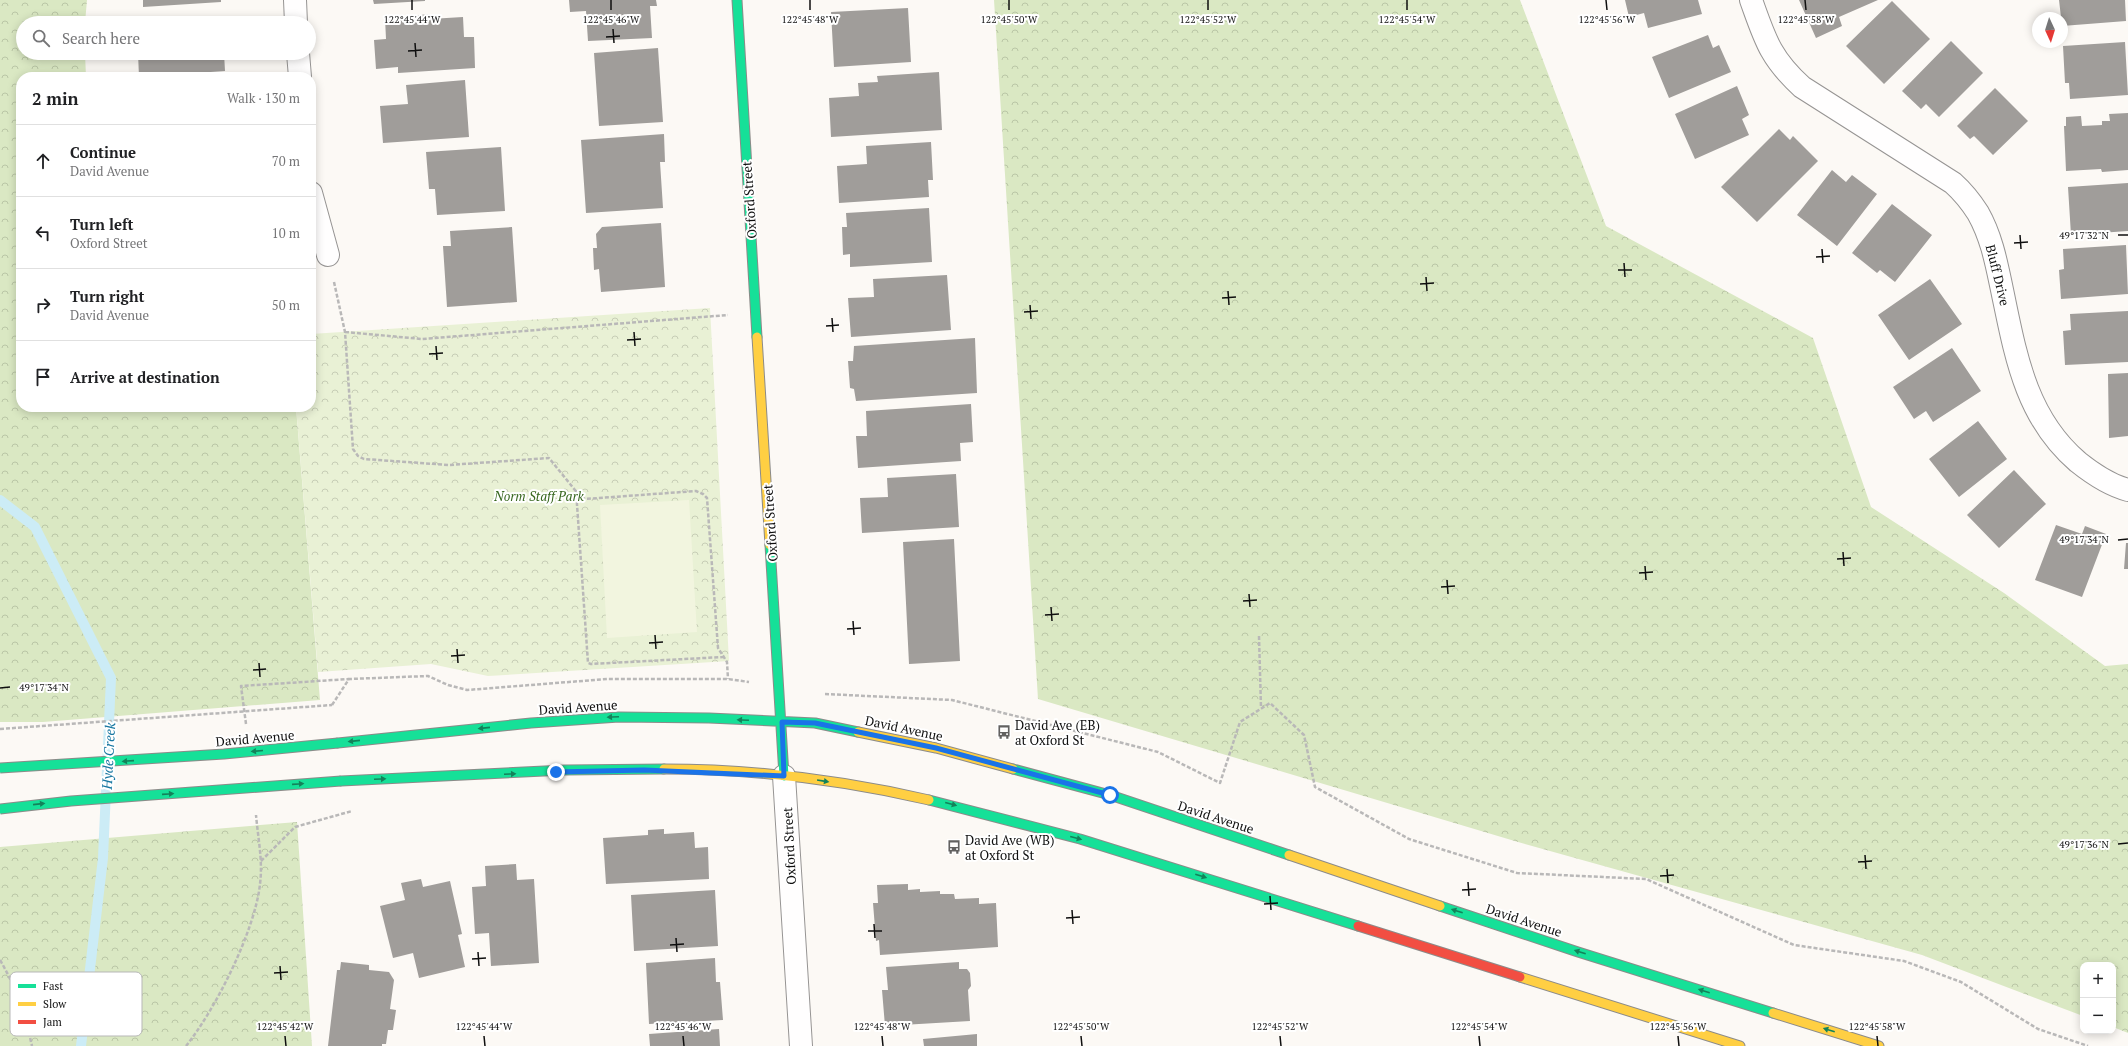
<!DOCTYPE html>
<meta charset="utf-8">
<style>
:root{--surface:#fff;--page:#f2f2f2;--text:#202124;--muted:#757577;--line:#e0e0e0}
body{margin:0;font-family:"PT Serif",serif;background:var(--page);color:var(--text)}
.controls{position:absolute;right:12px;bottom:12px;display:grid;overflow:hidden;border-radius:8px;box-shadow:0 2px 10px #0003}
.controls button{width:36px;height:36px;display:grid;place-items:center;padding:0;border:0;border-bottom:1px solid var(--line);background:var(--surface);color:var(--text);font:20px sans-serif}
.compass{position:absolute;left:2032px;top:12px;width:36px;height:36px;border-radius:50%;background:var(--surface);box-shadow:0 2px 10px #0003;rotate:176deg}
.stop{position:absolute;width:12px;height:12px;margin:-9px;border:3px solid #1a73e8;border-radius:50%;background:#fff}
.stop.end{background:#1a73e8;border-color:#fff;box-shadow:0 1px 4px #0008}
.list{margin:0;padding:0;list-style:none}
h2{display:flex;justify-content:space-between;align-items:center;height:52px;margin:0;padding:0 16px;font-size:17px}
h2 small{font-size:13px;font-weight:400;color:var(--muted)}
.list li{display:grid;grid-template-columns:26px 1fr auto;gap:12px;align-items:center;box-sizing:border-box;height:72px;padding:0 16px;border-top:1px solid var(--line)}
.list b{display:block;font-size:15px;white-space:nowrap}
.list p{margin:0;font-size:13px;white-space:nowrap;color:var(--muted)}
.list em{font-size:13px;font-style:normal;color:var(--muted)}
.icon{flex:none;width:22px;height:22px;fill:none;stroke:currentColor;stroke-width:2;stroke-linecap:round;stroke-linejoin:round}
.map{position:relative;flex:none;width:2128px;height:1046px;overflow:hidden}
.search{position:absolute;background:var(--surface);box-shadow:0 2px 10px #0003;left:16px;top:16px;width:300px;height:44px;display:flex;align-items:center;gap:10px;box-sizing:border-box;padding:0 14px;border-radius:22px;color:var(--muted);font-size:15px}
.panel{position:absolute;background:var(--surface);box-shadow:0 2px 10px #0003;left:16px;top:72px;width:300px;height:340px;border-radius:16px}
.map>svg:first-child{display:block}
</style>
<div class="map">
<svg width="2128" height="1046" viewBox="0 0 2128 1046">
<defs>
<pattern id="forest-crowns" width="20" height="18" patternUnits="userSpaceOnUse"><rect width="20" height="18" fill="#dae8c3"/><path d="M2 6a3 3 0 1 1 6 0M12 15a3 3 0 1 1 6 0" fill="none" stroke="#bac6a6"/></pattern>
<pattern id="park-crowns" width="20" height="18" patternUnits="userSpaceOnUse"><rect width="20" height="18" fill="#e9f1d5"/><path d="M2 6a3 3 0 1 1 6 0M12 15a3 3 0 1 1 6 0" fill="none" stroke="#c7cdb6"/></pattern>
</defs>
<rect width="100%" height="100%" fill="#fcf9f5"/>
<!-- forest -->
<path fill="url(#forest-crowns)" d="M0,0H87L85,23H23V53H85L86,77H21V407H296L320,700L43,722H0Z
M994,0H1520L1606,226L1813,338L1871,507L2004,593L2105,666L2128,664V1033L2113,1027V965H2083V1016L1922,955L1518,842L1038,699Z
M297,822L312,1046H0V847Z"/>
<!-- park -->
<path fill="url(#park-crowns)" d="M710,308L729,661L488,676L431,664L318,672L296,407H311V334Z"/>
<!-- pitch -->
<path fill="#f2f5df" d="M689,500L697,632L607,638L600,505Z"/>
<g fill="none" stroke-linecap="round" stroke-linejoin="round">
<!-- stream -->
<path stroke="#ccecf6" stroke-width="10" d="M0,500L35,527L111,678L103,858L81,1046"/>
</g>
<!-- building -->
<path fill="#a09d9a" d="M143,0H221V2L143,7Z
M373,0H425V1L374,4Z
M569,0H656L657,6H650L652,38L588,41L586,11L570,12Z
M1625,0H1698L1702,14L1648,28L1644,13L1629,17Z
M1799,0H1878L1839,17L1842,26L1816,38Z
M2059,0H2125L2126,21L2062,26Z
M1892,1L1930,39L1884,84L1846,46Z
M908,8L911,62L834,67L831,12Z
M430,14V19L463,17L464,37H474L475,68L398,73V67L376,69L374,40L386,39L385,18Z
M206,16L207,23H136V20Z
M1708,35L1713,48L1719,45L1731,72L1669,98L1652,57Z
M1951,41L1983,73L1939,117L1926,104L1921,109L1902,91Z
M2125,42L2128,95L2070,99L2069,83H2065L2063,46Z
M658,48L663,122L599,126L594,53Z
M138,53H224L225,71L139,77Z
M939,72L942,130L831,137L829,98L859,96L858,83L878,82L877,76Z
M465,80L469,137L383,143L380,106L408,104L406,85Z
M1737,86L1749,115L1742,119L1749,135L1695,159L1675,114Z
M1995,88L2028,121L1993,155L1974,136L1970,139L1957,126Z
M2128,113V170L2102,172L2101,169L2066,171L2064,126H2066V117L2081,116L2082,126L2102,125V121H2110L2109,114Z
M1779,129L1790,140L1793,136L1818,161L1757,222L1721,187Z
M664,134L665,162H660L663,208L586,213L581,140Z
M931,142L933,180H928L929,197L839,203L837,166L867,164L866,146Z
M501,147L505,211L437,215L435,189H429L426,152Z
M1832,170L1846,182L1852,175L1877,194L1837,246L1797,215Z
M2128,183V231L2071,235L2068,187Z
M1892,204L1932,235L1895,282L1880,270L1877,273L1852,253Z
M929,208L932,262L850,267V254L843,255L842,227H847L846,213Z
M661,223L665,287L601,292L599,269L594,270L593,248H597L596,234L602,227Z
M512,227L517,302L447,307L443,246H451L450,231Z
M2126,245L2128,294L2061,299L2059,270L2064,269L2063,249Z
M947,275L951,330L851,337L848,298L874,297L873,279Z
M1930,279L1962,324L1909,360L1878,315Z
M2128,311V362L2065,365L2063,331L2071,330L2070,314Z
M975,338L977,393L856,401L854,389L850,388L848,361H853L854,346Z
M1952,348L1981,391L1933,422L1926,411L1914,419L1893,387Z
M2128,373V436L2109,438L2108,374Z
M971,404L973,442L960,443L961,461L858,468L856,436H867L866,411Z
M1978,421L2007,459L1959,497L1929,459Z
M2014,470L2046,504L1999,548L1967,515Z
M956,474L959,527L862,533L860,498L888,497L887,478Z
M2056,525L2082,534L2085,526L2106,534L2082,597L2035,580Z
M954,539L960,661L909,664L903,542Z
M2126,543H2128V569H2124Z
M664,829V834L694,832L695,848L708,847L709,879L606,884L603,838L648,835V830Z
M516,864L517,880L534,879L539,963L491,966L489,933L475,934L472,887L486,886L485,866Z
M421,879L423,887L450,881L462,934L458,935L465,967L419,978L413,953L393,958L380,906L405,900L401,883Z
M908,884V890L920,889V892L940,891V894H954L955,899L979,898V904L996,903L998,947L880,955L879,940L876,941L873,903H878L877,885Z
M715,890L718,946L634,951L631,895Z
M715,958L716,982H720L723,1020L649,1024L646,963Z
M341,962L369,965V970L389,972L394,980L390,1009L396,1010L393,1030H388L386,1044H382V1046H328L337,970H340Z
M959,962V969H967L970,973L971,986L968,990L970,1021L885,1026L882,990H888L886,967Z
M719,1029L720,1046H650L649,1034Z
M977,1034V1046H924L923,1039Z"/>
<g fill="none" stroke-linecap="round" stroke-linejoin="round">
<defs>
<path id="street" d="M295,0L296,23
M1751,0C1765,39 1770,58 1802,87L1953,183C1963,192 1971,202 1978,213C1991,236 1996,261 2001,285C2015,351 2024,416 2078,462C2093,474 2109,485 2128,490
M298,53L300,77
M311,193L328,255
M784,776L801,1046"/>
<path id="fast" d="M737,0L757,337
M770,545L784,776
M338,743L531,723L619,717L709,718L815,723L858,732
M1013,769L1110,795L1289,855
M341,781L565,770L664,769
M929,800L1080,839L1358,926
M1440,906L1578,952L1773,1013"/>
<path id="slow" d="M757,337L770,545
M858,732L936,748L1013,769
M664,769C753,769 842,780 929,800
M1289,855L1440,906
M1520,977L1740,1046
M1773,1013L1879,1046"/>
<path id="jam" d="M1358,926L1520,977"/>
</defs>
<!-- street casing -->
<use href="#street" stroke="#969493" stroke-width="24"/>
<!-- fast casing -->
<use href="#fast" stroke="#8c8b89" stroke-width="11"/>
<!-- slow casing -->
<use href="#slow" stroke="#8c8b89" stroke-width="11"/>
<!-- jam casing -->
<use href="#jam" stroke="#8c8b89" stroke-width="11"/>
<!-- path -->
<path stroke="#b9b8b8" stroke-width="2.5" stroke-dasharray="4 2" stroke-linecap="butt" d="M334,282L345,332L353,449L358,456L364,459L449,465L549,458L579,495L585,499L696,491L703,494L707,498L718,648L727,662L728,679
M345,332L422,339L728,315
M576,490L588,663L591,664L723,657
M1259,636L1261,708
M825,694L952,700L1158,752L1220,783L1240,722L1270,703L1304,735L1315,787L1409,839L1517,873L1646,879L1794,945L1904,961L1961,982L2038,1029L2088,1046
M332,705L349,679L428,676L448,685L467,690L607,679H728L749,682
M246,724L241,686L349,679
M261,861L295,827L352,811
M0,960C16,987 25,1015 32,1046
M186,1046C215,1010 255,931 260,884C263,861 258,838 256,815"/>
<!-- street -->
<use href="#street" stroke="#fffefe" stroke-width="22"/>
<!-- fast -->
<use href="#fast" stroke="#16e098" stroke-width="9"/>
<!-- slow -->
<use href="#slow" stroke="#ffcf43" stroke-width="9"/>
<!-- jam -->
<use href="#jam" stroke="#f24e42" stroke-width="9"/>
<defs>
<path id="fast-bridge" d="M0,768L224,754L338,743
M0,809L71,801L341,781"/>
</defs>
<!-- fast-bridge casing -->
<use href="#fast-bridge" stroke="#8c8b89" stroke-width="11" stroke-linecap="butt"/>
<!-- path-bridge -->
<path stroke="#b9b8b8" stroke-width="2.5" stroke-dasharray="4 2" stroke-linecap="butt" d="M0,729L332,705"/>
<!-- fast-bridge -->
<use href="#fast-bridge" stroke="#16e098" stroke-width="9"/>
</g>
<!-- one-way arrows -->
<defs><path id="oneway-solid" d="M-6-.8H1V-3.2L6.5 0L1 3.2V.8H-6Z"/></defs>
<g fill="#13825a">
<use href="#oneway-solid" transform="translate(613 717) rotate(177)"/>
<use href="#oneway-solid" transform="translate(743 720) rotate(-177)"/>
<use href="#oneway-solid" transform="translate(484 728) rotate(174)"/>
<use href="#oneway-solid" transform="translate(354 741) rotate(174)"/>
<use href="#oneway-solid" transform="translate(257 751) rotate(175)"/>
<use href="#oneway-solid" transform="translate(128 761) rotate(176)"/>
<use href="#oneway-solid" transform="translate(510 774) rotate(-2)"/>
<use href="#oneway-solid" transform="translate(380 779) rotate(-2)"/>
<use href="#oneway-solid" transform="translate(823 781) rotate(9)"/>
<use href="#oneway-solid" transform="translate(298 784) rotate(-4)"/>
<use href="#oneway-solid" transform="translate(168 794) rotate(-4)"/>
<use href="#oneway-solid" transform="translate(39 804) rotate(-6)"/>
<use href="#oneway-solid" transform="translate(951 804) rotate(15)"/>
<use href="#oneway-solid" transform="translate(1076 838) rotate(15)"/>
<use href="#oneway-solid" transform="translate(1201 876) rotate(17)"/>
<use href="#oneway-solid" transform="translate(1457 911) rotate(-162)"/>
<use href="#oneway-solid" transform="translate(1580 952) rotate(-162)"/>
<use href="#oneway-solid" transform="translate(1704 991) rotate(-163)"/>
<use href="#oneway-solid" transform="translate(1829 1030) rotate(-163)"/>
</g>
<g fill="none" stroke-linecap="round" stroke-linejoin="round">
<!-- route -->
<path stroke="#1a73e8" stroke-width="5" d="M556,772L644,770L784,776L782,722L815,723L936,748L1110,795"/>
</g>
<!-- ticks -->
<path fill="none" stroke="#0f0f0f" stroke-width="1.5" d="M412,0V10M611,0V10M810,0V10M1009,0V10M1208,0V10M1407,0V10M1606,0L1607,10M1805,0L1806,10M613,29L614,43M606,37L620,36M415,43L416,57M408,51L422,50M2020,235L2021,249M2118,235H2128M2014,243L2028,242M1822,249L1823,263M1816,257L1830,256M1624,263L1625,277M1618,270H1632M1426,277L1427,291M1420,284L1434,283M1228,291L1229,305M1222,298L1236,297M1030,305L1031,319M1024,312L1038,311M832,318L833,332M826,326L839,325M634,332L635,346M627,340L641,339M436,346L437,360M429,354L443,353M2118,540L2128,539M1843,552L1844,566M1837,559L1851,558M1645,566L1646,580M1639,573L1653,572M1447,580L1448,594M1441,587L1455,586M1249,594L1250,607M1243,601L1257,600M1051,607L1052,621M1045,615L1059,614M853,621L854,635M847,629L861,628M655,635L656,649M649,643L663,642M457,649L458,663M451,656L465,655M259,663L260,677M253,670L266,669M0,688L10,687M2118,844L2128,843M1865,855L1866,869M1858,862L1872,861M1667,869L1668,883M1660,876L1674,875M1468,882L1469,896M1462,890L1476,889M1270,896L1271,910M1264,904L1278,903M1072,910L1073,924M1066,918L1080,917M874,924L875,938M868,931H882M676,938L677,952M670,945L684,944M478,952L479,966M472,959L486,958M280,966L281,980M274,973L288,972M285,1036L286,1046M484,1036L485,1046M683,1036L684,1046M882,1036L883,1046M1081,1036L1082,1046M1280,1036L1281,1046M1479,1036L1480,1046M1678,1036L1679,1046M1877,1036L1878,1046"/>
<!-- icons -->
<defs>
<symbol id="bus-bare" viewBox="-9 -9 18 18"><path d="M-5-6H5V4H4V6H2V4H-2V6H-4V4H-5ZM-3.5-4V0h7V-4ZM-3.5 1.2v1.5H-2V1.2ZM2 1.2v1.5H3.5V1.2Z" fill="#626160" stroke="#fff" stroke-width="2.5" paint-order="stroke"/></symbol>
</defs>
<g fill-rule="evenodd">
<use href="#bus-bare" x="994" y="722" width="20" height="20"/>
<use href="#bus-bare" x="944" y="837" width="20" height="20"/>
</g>
<g text-anchor="middle" dominant-baseline="central" stroke-width="4" stroke-linejoin="round" paint-order="stroke">
<!-- street labels -->
<g font-size="13" fill="#0f0f0f" stroke="#fff">
<text transform="translate(749 200) rotate(-94)">Oxford Street</text>
<text transform="translate(1998 275) rotate(76)">Bluff Drive</text>
<text transform="translate(770 523) rotate(-94)">Oxford Street</text>
<text transform="translate(578 707) rotate(-4)">David Avenue</text>
<text transform="translate(904 728) rotate(12)">David Avenue</text>
<text transform="translate(255 738) rotate(-5)">David Avenue</text>
<text transform="translate(1216 817) rotate(18)">David Avenue</text>
<text transform="translate(789 846) rotate(-93)">Oxford Street</text>
<text transform="translate(1524 920) rotate(18)">David Avenue</text>
</g>
<!-- park labels -->
<g font-size="13" font-style="italic" fill="#38671f" stroke="#fff">
<text x="539" y="496">Norm Staff Park</text>
</g>
<!-- poi labels -->
<g font-size="13" fill="#0f0f0f" stroke="#fff" text-anchor="start">
<text x="1015" y="725">David Ave (EB)<tspan x="1015" dy="15">at Oxford St</tspan></text>
<text x="965" y="840">David Ave (WB)<tspan x="965" dy="15">at Oxford St</tspan></text>
</g>
<!-- water labels -->
<g font-size="14" font-style="italic" fill="#1877a1" stroke="#fff">
<text transform="translate(108 756) rotate(-87)">Hyde Creek</text>
</g>
</g>
<!-- legend -->
<rect x="10" y="972" width="132" height="64" rx="6" fill="#fff" stroke="#b7b7b7" stroke-width="1"/>
<rect x="18" y="984" width="18" height="4" fill="#16e098"/>
<rect x="18" y="1002" width="18" height="4" fill="#ffcf43"/>
<rect x="18" y="1020" width="18" height="4" fill="#f24e42"/>
<g font-size="11" fill="#0f0f0f">
<text x="43" y="990">Fast</text>
<text x="43" y="1008">Slow</text>
<text x="43" y="1026">Jam</text>
</g>
<g font-size="10" text-anchor="middle" fill="#0f0f0f" stroke="#fff" stroke-width="4" stroke-linejoin="round" paint-order="stroke">
<text x="412" y="23">122°45'44"W</text>
<text x="611" y="23">122°45'46"W</text>
<text x="810" y="23">122°45'48"W</text>
<text x="1009" y="23">122°45'50"W</text>
<text x="1208" y="23">122°45'52"W</text>
<text x="1407" y="23">122°45'54"W</text>
<text x="1607" y="23">122°45'56"W</text>
<text x="1806" y="23">122°45'58"W</text>
<text x="2084" y="239">49°17'32"N</text>
<text x="2084" y="543">49°17'34"N</text>
<text x="44" y="691">49°17'34"N</text>
<text x="2084" y="848">49°17'36"N</text>
<text x="285" y="1030">122°45'42"W</text>
<text x="484" y="1030">122°45'44"W</text>
<text x="683" y="1030">122°45'46"W</text>
<text x="882" y="1030">122°45'48"W</text>
<text x="1081" y="1030">122°45'50"W</text>
<text x="1280" y="1030">122°45'52"W</text>
<text x="1479" y="1030">122°45'54"W</text>
<text x="1678" y="1030">122°45'56"W</text>
<text x="1877" y="1030">122°45'58"W</text>
</g>
</svg>
<div class="controls">
<button>+</button>
<button>−</button>
</div>
<svg class="compass" viewBox="-18 -18 36 36"><path d="M0-13l5 13h-10z" fill="#e53935"/><path d="M0 13l5-13h-10z" fill="#757577"/></svg>
<div class="stop" style="left:1110px;top:795px"></div>
<div class="stop end" style="left:556px;top:772px"></div>
<div class="search"><svg class="icon" aria-label="search" viewBox="0 0 24 24"><circle cx="10" cy="10" r="6"/><path d="M15 15l6 6"/></svg>Search here</div>
<section class="panel">
<h2>2 min<small>Walk · 130 m</small></h2>
<ul class="list">
<li><svg class="icon" aria-label="ahead" viewBox="0 0 24 24"><path d="M12 20V5M6 11l6-6 6 6"/></svg><div><b>Continue</b><p>David Avenue</p></div><em>70 m</em></li>
<li><svg class="icon" aria-label="left" viewBox="0 0 24 24"><path d="M17 20v-9H6M10 6l-5 5 5 5"/></svg><div><b>Turn left</b><p>Oxford Street</p></div><em>10 m</em></li>
<li><svg class="icon" aria-label="right" viewBox="0 0 24 24"><path d="M7 20v-9h11M14 6l5 5-5 5"/></svg><div><b>Turn right</b><p>David Avenue</p></div><em>50 m</em></li>
<li><svg class="icon" aria-label="arrive" viewBox="0 0 24 24"><path d="M6 21V4h12l-3 4 3 4H6"/></svg><div><b>Arrive at destination</b></div></li>
</ul>
</section>
</div>
